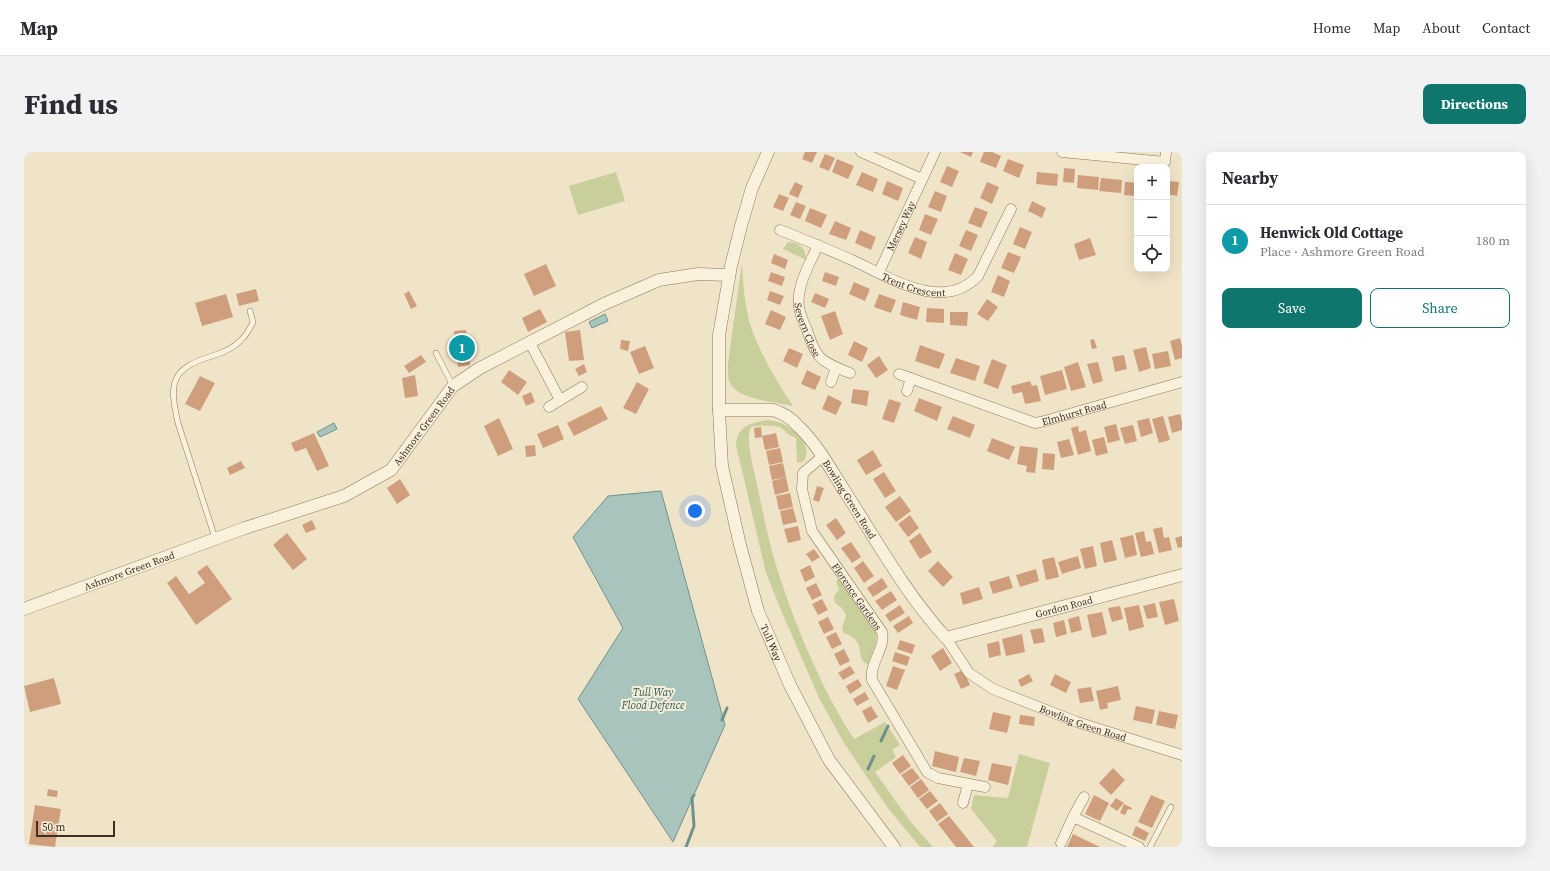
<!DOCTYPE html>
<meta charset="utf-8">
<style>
:root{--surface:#fff;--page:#f2f2f3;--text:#2b2b33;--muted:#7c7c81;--line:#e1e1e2;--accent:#0f766e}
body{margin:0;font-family:"Source Serif 4",serif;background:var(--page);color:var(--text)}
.controls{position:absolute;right:12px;top:12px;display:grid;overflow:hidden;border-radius:8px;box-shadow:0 4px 16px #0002}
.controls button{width:36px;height:36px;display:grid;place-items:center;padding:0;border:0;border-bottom:1px solid var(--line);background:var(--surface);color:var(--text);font:20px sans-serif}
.scale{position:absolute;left:12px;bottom:10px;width:79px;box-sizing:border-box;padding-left:4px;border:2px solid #3d2e20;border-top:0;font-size:11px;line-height:14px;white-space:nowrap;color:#3d2e20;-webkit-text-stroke:3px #f7eed8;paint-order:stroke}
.you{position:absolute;left:671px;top:359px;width:14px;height:14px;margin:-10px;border:3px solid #fff;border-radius:50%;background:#1a73e8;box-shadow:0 0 0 6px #1a73e833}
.badge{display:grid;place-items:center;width:26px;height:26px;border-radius:50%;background:var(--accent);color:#fff;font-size:13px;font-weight:700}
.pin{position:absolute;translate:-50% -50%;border:2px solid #fff;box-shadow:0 1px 4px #0006}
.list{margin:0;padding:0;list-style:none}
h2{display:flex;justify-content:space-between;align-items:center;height:52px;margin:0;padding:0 16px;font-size:17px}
h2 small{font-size:13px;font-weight:400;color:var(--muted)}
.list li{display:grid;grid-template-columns:26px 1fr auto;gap:12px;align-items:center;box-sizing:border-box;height:72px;padding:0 16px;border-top:1px solid var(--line)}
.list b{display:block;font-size:15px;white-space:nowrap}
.list p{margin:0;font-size:13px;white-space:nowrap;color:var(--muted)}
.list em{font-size:13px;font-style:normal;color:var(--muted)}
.actions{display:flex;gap:8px;padding:12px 16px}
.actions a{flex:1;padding:9px 0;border:1px solid var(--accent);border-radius:8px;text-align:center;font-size:14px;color:var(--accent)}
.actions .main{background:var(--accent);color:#fff}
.icon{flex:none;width:22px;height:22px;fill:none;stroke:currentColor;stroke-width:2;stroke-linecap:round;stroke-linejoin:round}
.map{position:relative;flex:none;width:1158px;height:695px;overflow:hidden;border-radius:8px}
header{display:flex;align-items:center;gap:24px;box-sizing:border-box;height:56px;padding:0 20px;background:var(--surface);border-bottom:1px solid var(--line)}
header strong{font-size:19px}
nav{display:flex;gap:22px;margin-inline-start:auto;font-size:14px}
.intro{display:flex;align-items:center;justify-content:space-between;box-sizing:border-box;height:96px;padding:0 24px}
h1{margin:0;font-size:28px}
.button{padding:10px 18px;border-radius:8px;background:var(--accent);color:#fff;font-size:14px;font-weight:700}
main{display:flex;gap:24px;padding:0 24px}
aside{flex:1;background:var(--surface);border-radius:8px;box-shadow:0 4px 16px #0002}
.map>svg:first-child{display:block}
</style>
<header>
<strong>Map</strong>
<nav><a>Home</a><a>Map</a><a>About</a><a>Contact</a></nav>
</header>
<div class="intro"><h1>Find us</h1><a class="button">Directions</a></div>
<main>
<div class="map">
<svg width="1158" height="695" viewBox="0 0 1158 695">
<rect width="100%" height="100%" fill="#f0e4c8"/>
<!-- green -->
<path fill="#c9cf9b" d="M592,20L601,49L554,63L545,34Z
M764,90C775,90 782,96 782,108L759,97Z
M718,110C719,135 721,164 732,188C742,211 755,233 769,254C753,251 715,247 707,233C703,227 704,218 704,211Z
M742,268C749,269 755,269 761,273C774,280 788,294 780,309L773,311L772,286C770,285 766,284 764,282C761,280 759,276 755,275C750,274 732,273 728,275C721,279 728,312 730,319C737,351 743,383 752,413C770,471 797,536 830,587L861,570L876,593L868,598L872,605L851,620L886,669L909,695H896L863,655L820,591L796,548L756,456L742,421L712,293C713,274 725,272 742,268Z
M816,426L853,480L852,491L844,512C834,510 838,498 833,490C830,485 825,483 820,481L818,477L822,463L818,456L811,451L810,444L815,437L812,429Z
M995,602L1026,611L1003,695H969L973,689L947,657L950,643L984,646Z"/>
<!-- water -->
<path fill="#a9c4bc" stroke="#6f938a" d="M581,162L584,169L568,176L565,170Z
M310,271L313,277L296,285L293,280Z
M637,339L701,573L649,690L554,547L599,476L549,385L584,344Z"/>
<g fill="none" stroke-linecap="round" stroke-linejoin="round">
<!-- stream -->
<path stroke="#6f938a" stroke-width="3" d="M698,568L703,556
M857,589L864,574
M844,617L850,604
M662,695L670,674L668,646L670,643"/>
</g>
<!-- building -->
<path fill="#cf9f7d" d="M781,0H793L788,11L778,7Z
M936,0H949L947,5Z
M960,0H968L977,4L972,16L956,10Z
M801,2L811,6L805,19L795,15Z
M813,7L830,14L824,27L808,20Z
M984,7L1000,13L995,26L979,19Z
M923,14L935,19L928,35L916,30Z
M1040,16L1051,17L1050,31L1039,30Z
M838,20L854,27L849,40L832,33Z
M1013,20L1034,22L1033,34L1012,32Z
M1054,23L1075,25L1074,38L1053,36Z
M1077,26L1098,28L1097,41L1075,39Z
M863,29L879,36L874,49L858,42Z
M1144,29L1155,30L1153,44L1143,42Z
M771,30L779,34L774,46L765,42Z
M963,30L975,35L968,52L956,46Z
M1101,30L1113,31V44L1100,43Z
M911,39L923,44L917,60L904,55Z
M755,42L765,46L759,59L749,55Z
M1008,49L1022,56L1018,66L1004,59Z
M772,50L782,54L776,67L766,63Z
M951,55L964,60L957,76L944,71Z
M786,56L803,63L797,76L781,69Z
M901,62L914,67L907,83L895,78Z
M811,69L827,76L822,88L805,82Z
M996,75L1008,80L1001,97L989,92Z
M836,78L852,85L847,98L831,91Z
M942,78L954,83L947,99L935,94Z
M891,85L903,90L897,107L884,101Z
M1066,86L1072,103L1055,108L1050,92Z
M984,100L997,105L990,121L977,116Z
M931,101L944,107L937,123L924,118Z
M750,102L764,108L761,117L747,111Z
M522,112L532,134L510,144L500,122Z
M747,120L761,125L758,134L744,129Z
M801,120L815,125L812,134L798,129Z
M974,123L986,129L980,145L967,140Z
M830,130L846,137L841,149L825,142Z
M232,137L235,149L215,154L212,142Z
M385,139L393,154L387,157L380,142Z
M746,139L760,144L756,153L743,148Z
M791,141L805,147L801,156L787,150Z
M202,142L209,165L178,174L171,151Z
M855,142L872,148L867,161L850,155Z
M963,147L974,155L964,169L953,162Z
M879,150L896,155L893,168L876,163Z
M903,156L920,157V171L902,170Z
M516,157L523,170L504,180L498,166Z
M747,158L762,165L756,178L741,172Z
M811,159L819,182L806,188L797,164Z
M926,160H944L943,174L926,173Z
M442,178L446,213L434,215L430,179Z
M556,178L560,208L545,209L541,180Z
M1156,186L1158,194V206L1151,208L1146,189Z
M1070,187L1073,196L1068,197L1066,188Z
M597,188L606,189L604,199L596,197Z
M830,189L844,196L838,210L824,203Z
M896,193L921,202L915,217L891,209Z
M621,194L630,216L615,222L606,200Z
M1122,195L1127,216L1115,220L1109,198Z
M765,196L779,202L773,216L759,209Z
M1144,199L1147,214L1131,217L1128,202Z
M397,203L402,210L385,221L380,214Z
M1100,203L1103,217L1091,220L1088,205Z
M855,204L864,218L852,226L843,213Z
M932,206L956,214L951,229L926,221Z
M968,207L983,213L974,237L959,231Z
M1054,210L1062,235L1047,239L1040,215Z
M1074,210L1079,229L1069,232L1063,212Z
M560,212L563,220L555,224L551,217Z
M485,218L503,230L494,243L477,230Z
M783,218L797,225L791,238L777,232Z
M1038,218L1043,237L1021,243L1016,224Z
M391,223L394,244L381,246L378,226Z
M176,224L191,231L176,259L161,252Z
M1006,229L1008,234L1013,233L1017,249L1001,252L998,240L989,242L987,234Z
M613,230L625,237L612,262L599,256Z
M829,237L845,239L843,254L827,251Z
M507,240L511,250L502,254L498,244Z
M804,243L818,250L812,263L798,257Z
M895,246L918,255L913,269L890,259Z
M865,247L877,251L870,271L858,267Z
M577,254L584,267L550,284L543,271Z
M1156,262L1158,269V278L1148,281L1144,265Z
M929,264L951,273L946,286L923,277Z
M1139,264L1146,288L1135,291L1128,267Z
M475,266L489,297L474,304L460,274Z
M1125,266L1129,281L1117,285L1113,269Z
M1092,272L1096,288L1084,291L1080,275Z
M534,273L540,287L519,296L513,282Z
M1109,273L1113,289L1101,292L1096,276Z
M1054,274L1055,280L1062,278L1067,299L1054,303L1047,276Z
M737,275L738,285L731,286L730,276Z
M290,281L305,314L293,319L282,296L271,300L267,291Z
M752,281L755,295L741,298L738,284Z
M1080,285L1084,301L1072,304L1068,288Z
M968,286L991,295L985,308L963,299Z
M1045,287L1050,303L1037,306L1033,290Z
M511,293L512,304L502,305L501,294Z
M996,294L1014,296L1011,321L1002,320L1003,314L993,312Z
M756,296L759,310L745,313L742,299Z
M849,298L858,314L842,323L833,308Z
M1019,301L1031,302L1030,318L1018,317Z
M217,309L221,316L206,323L203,316Z
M759,311L762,325L748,328L745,314Z
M860,320L872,339L861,346L849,327Z
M762,325L765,339L751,343L748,329Z
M376,327L386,343L373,352L363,336Z
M793,334L800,336L795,350L789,348Z
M766,341L769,355L755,358L752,344Z
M876,344L887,359L872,370L861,355Z
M769,356L773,370L759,373L756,359Z
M886,363L895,376L884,385L874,372Z
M812,366L822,381L813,388L802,373Z
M288,368L292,377L282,381L278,373Z
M774,374L777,388L764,391L760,377Z
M1138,375L1140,386L1145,385L1148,398L1135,401L1129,377Z
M1120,379L1122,390L1127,389L1130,402L1117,405L1111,381Z
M263,381L283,407L269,418L249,393Z
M896,381L908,400L896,407L885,389Z
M1109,383L1113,403L1101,406L1096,386Z
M1158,384V395L1154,396L1151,386Z
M1088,388L1093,408L1080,411L1076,391Z
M827,390L837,405L828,411L817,396Z
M1069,394L1073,414L1061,417L1056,397Z
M790,397L796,405L788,410L782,402Z
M1054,404L1057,416L1038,422L1034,410Z
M1030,405L1035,425L1022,428L1018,408Z
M839,409L850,424L840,431L830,416Z
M914,409L929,425L919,435L904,419Z
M183,413L208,447L172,473L143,431L152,424L165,442L181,431L173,420Z
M786,413L791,425L781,430L776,418Z
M1012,417L1015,429L996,435L992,423Z
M985,424L989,436L969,442L965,430Z
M858,426L864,435L849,445L843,436Z
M792,431L798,443L788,448L782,436Z
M955,435L959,447L939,453L936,441Z
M867,439L873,448L858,458L851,449Z
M798,447L804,458L794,463L788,452Z
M1150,447L1155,469L1141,473L1135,450Z
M1131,451L1134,465L1123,467L1119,454Z
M876,453L881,461L866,470L861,463Z
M1115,453L1120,475L1105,479L1100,456Z
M1096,454L1099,467L1088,470L1084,456Z
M1078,460L1083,482L1068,486L1063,463Z
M885,464L889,471L874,481L869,474Z
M1055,464L1058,478L1047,481L1044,467Z
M804,465L810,477L800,482L794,470Z
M1040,468L1043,482L1032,485L1029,471Z
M1018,476L1021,490L1010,492L1006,478Z
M812,480L818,492L808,497L802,485Z
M998,482L1001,500L982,504L978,487Z
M876,488L891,493L888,502L873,497Z
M975,489L977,503L965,506L963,492Z
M919,496L928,511L916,519L907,504Z
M820,497L826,509L816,514L810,502Z
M871,500L886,505L883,514L868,509Z
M826,514L831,521L819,528L814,521Z
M869,514L881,518L873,538L862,534Z
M939,518L946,533L937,537L930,522Z
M1005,522L1009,529L997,535L994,528Z
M1031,522L1047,530L1042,541L1026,533Z
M30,526L37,552L6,560L0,534Z
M834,527L838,534L826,542L822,534Z
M1094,534L1097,548L1083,551L1084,556L1076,558L1072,539Z
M1067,535L1070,549L1056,551L1053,537Z
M841,540L845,547L833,554L829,547Z
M847,554L854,565L844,571L838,559Z
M1112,554L1131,558L1128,572L1109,568Z
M1135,559L1154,563L1151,577L1132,573Z
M969,560L987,564L983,581L965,577Z
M996,563L1011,565L1010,574L995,572Z
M911,599L935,605L932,620L908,614Z
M879,603L887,614L876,622L868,611Z
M940,606L956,609L952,624L936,620Z
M968,611L988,615L984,633L964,628Z
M888,616L896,626L885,634L877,623Z
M1089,616L1101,628L1087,643L1075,631Z
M897,627L905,638L894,646L886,635Z
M24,637L34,639L33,645L23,644Z
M906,639L914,649L903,657L895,647Z
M1070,643L1085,651L1076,669L1061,662Z
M1127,643L1141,649L1128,676L1114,670Z
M1092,646L1100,651L1093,659L1086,654Z
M916,651L924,662L913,670L905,659Z
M1100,652L1108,656L1107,658L1104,657L1101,663L1096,661Z
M11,653L37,657L31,695L5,692Z
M925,664L950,695H932L914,672Z
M1112,674L1125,681L1121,689L1108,683Z
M1049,682L1076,695H1043Z"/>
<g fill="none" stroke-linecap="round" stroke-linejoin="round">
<defs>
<path id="service" d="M412,201L429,234
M191,386L154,271C145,231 146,217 188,204C198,201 210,196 217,188C223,183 226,176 229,170L226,159
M1126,695L1147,655"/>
<g id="minor">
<path d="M837,0L898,27"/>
<path d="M1038,0L1141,10L1142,0"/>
<path id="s1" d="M756,78C781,88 806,98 830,109C867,126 919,161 954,124L987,57"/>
<path id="s2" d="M794,93C786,112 772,134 775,155C776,163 780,171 783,178C793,209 797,209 826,221"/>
<path id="s3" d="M855,120L911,0"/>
<path d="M506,191L536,248"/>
<path id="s4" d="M875,222L1011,271L1017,270L1158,230"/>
<path d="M807,230L812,216"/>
<path d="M883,239L887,226"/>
<path d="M525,255L558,235"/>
<path id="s5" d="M799,304L779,321L778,337L788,379L858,480C862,496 845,511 848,528L903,620L914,626L961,635"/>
<path id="s6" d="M922,486L945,521L969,537L1053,570L1158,603"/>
<path d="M939,651L944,632"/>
<path d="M1049,665L1060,645"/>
<path d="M1037,691L1049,665L1115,695"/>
</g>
<g id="tertiary">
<path id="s7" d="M744,0L728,36L717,74L707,114L695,183V258L698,314L716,393L734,459L766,533L805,608L870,695"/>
<path id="s8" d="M695,258H749C759,261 767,266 774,274C793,292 806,316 820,338C852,388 882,442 922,486L1158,423"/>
<path id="s9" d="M0,457L221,376L320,344L367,318L429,234L456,216L580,152L635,128L674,122L705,123"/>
</g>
</defs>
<!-- service casing -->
<use href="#service" stroke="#8d765c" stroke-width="6"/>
<!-- minor casing -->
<use href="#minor" stroke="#8d765c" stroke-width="11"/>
<!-- tertiary casing -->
<use href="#tertiary" stroke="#8d765c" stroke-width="13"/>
<!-- service -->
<use href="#service" stroke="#faf1dc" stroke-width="5"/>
<!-- minor -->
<use href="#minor" stroke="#faf1dc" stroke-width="10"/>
<!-- tertiary -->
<use href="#tertiary" stroke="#faf1dc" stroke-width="12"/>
</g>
<g text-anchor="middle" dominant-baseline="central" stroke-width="4" stroke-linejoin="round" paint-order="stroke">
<!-- street labels -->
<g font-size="10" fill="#3d2e20" stroke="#f7eed8">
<text stroke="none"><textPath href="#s3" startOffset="51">Mersey Way</textPath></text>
<text stroke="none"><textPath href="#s1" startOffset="145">Trent Crescent</textPath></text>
<text stroke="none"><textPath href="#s2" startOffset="90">Severn Close</textPath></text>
<text stroke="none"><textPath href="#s4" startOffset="185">Elmhurst Road</textPath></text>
<text stroke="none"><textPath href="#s9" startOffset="448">Ashmore Green Road</textPath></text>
<text stroke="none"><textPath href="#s8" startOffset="174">Bowling Green Road</textPath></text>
<text stroke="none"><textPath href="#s9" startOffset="112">Ashmore Green Road</textPath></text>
<text stroke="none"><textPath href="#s5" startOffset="165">Florence Gardens</textPath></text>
<text stroke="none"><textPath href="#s8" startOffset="465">Gordon Road</textPath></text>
<text stroke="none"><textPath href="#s7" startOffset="505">Tull Way</textPath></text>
<text stroke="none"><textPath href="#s6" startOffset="167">Bowling Green Road</textPath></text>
</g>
<!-- water labels -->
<g font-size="11" font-style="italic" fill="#2f5d5a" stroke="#f7eed8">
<text x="629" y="540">Tull Way<tspan x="629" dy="13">Flood Defence</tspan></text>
</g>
</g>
</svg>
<div class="controls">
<button>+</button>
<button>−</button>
<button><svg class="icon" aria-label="locate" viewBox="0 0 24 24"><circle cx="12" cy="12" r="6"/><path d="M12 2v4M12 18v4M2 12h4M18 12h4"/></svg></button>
</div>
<div class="scale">50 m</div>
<div class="you"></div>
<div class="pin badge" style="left:438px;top:196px;background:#0f9aa8">1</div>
</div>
<aside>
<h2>Nearby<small></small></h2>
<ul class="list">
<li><span class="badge" style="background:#0f9aa8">1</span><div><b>Henwick Old Cottage</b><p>Place · Ashmore Green Road</p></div><em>180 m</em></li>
</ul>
<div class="actions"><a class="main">Save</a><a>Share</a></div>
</aside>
</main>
